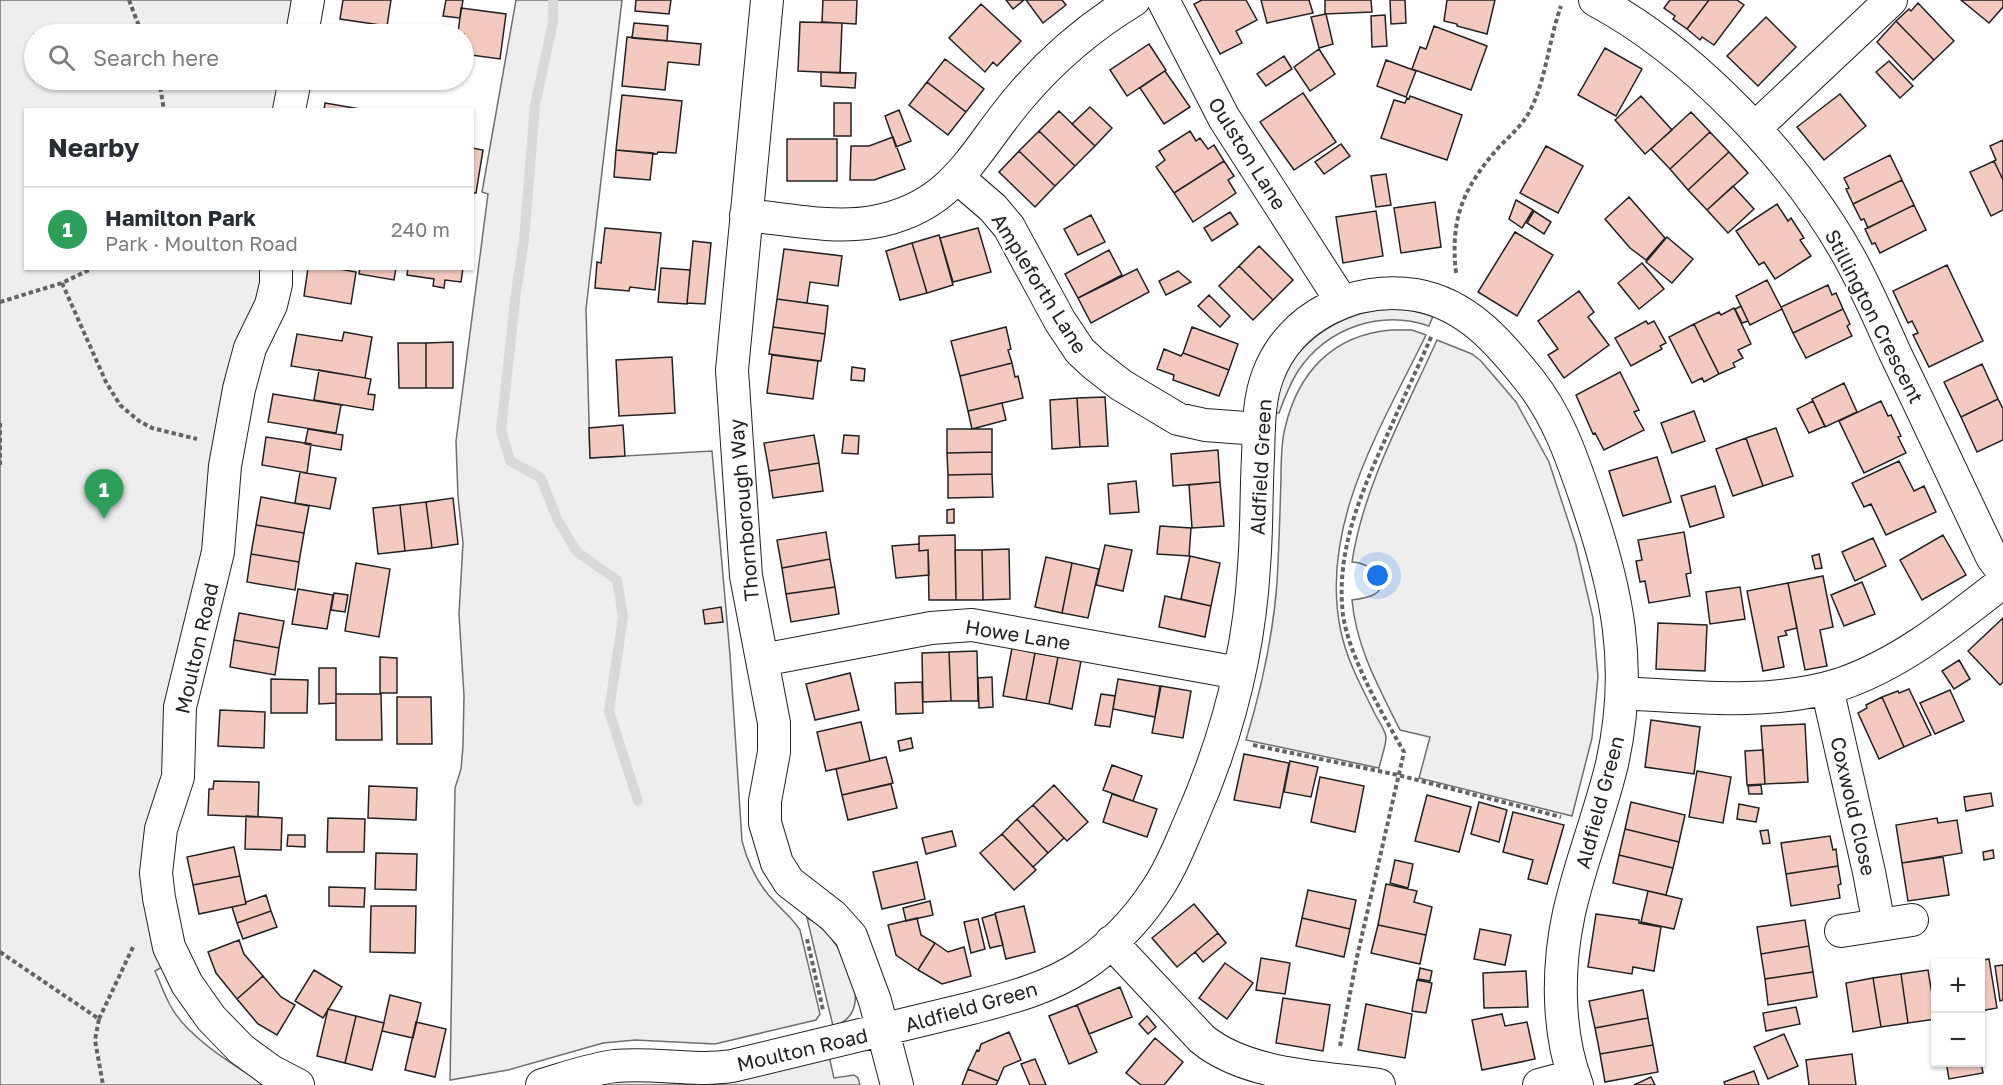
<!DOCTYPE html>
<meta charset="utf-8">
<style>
:root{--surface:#fff;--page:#f2f2f3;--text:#2b2b33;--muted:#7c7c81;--line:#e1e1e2;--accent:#c62828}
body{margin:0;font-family:"Golos Text",sans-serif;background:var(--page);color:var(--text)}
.controls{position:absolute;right:18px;bottom:18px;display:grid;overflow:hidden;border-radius:0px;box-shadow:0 2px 4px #0004}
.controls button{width:54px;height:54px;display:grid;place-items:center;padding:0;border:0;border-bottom:2px solid var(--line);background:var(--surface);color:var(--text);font:30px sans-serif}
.you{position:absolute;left:1378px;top:576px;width:21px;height:21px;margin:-15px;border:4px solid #fff;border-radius:50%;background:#1a73e8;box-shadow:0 0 0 9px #1a73e833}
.badge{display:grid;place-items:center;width:39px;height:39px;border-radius:50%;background:var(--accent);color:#fff;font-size:20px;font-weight:700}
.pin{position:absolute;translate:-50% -50px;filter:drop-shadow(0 2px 3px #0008)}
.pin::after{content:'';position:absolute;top:32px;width:21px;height:18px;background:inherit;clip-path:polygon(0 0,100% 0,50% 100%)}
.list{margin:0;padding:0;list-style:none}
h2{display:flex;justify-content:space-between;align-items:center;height:78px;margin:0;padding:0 24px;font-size:26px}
h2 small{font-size:20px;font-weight:400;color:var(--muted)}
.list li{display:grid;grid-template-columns:39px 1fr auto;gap:18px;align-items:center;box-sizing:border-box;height:84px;padding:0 24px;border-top:2px solid var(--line)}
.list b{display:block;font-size:22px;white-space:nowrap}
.list p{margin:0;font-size:20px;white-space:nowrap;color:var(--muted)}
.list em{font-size:20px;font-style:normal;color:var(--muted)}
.icon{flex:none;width:33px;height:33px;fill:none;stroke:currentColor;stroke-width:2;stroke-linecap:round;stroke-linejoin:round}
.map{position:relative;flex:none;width:2003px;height:1085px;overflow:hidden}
.search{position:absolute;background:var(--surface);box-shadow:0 2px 4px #0004;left:24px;top:24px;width:450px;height:66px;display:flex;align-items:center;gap:15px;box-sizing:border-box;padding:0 21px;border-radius:33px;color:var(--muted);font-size:22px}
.panel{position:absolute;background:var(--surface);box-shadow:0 2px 4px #0004;left:24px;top:108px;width:450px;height:162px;border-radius:0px}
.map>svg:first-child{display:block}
</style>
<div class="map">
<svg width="2003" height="1085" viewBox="0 0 2003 1085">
<rect width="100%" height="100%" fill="#fff"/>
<!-- green -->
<path fill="#eee" stroke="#6f6f6f" stroke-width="1.5" d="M0,0H294L288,34H34V80H280L274,109L26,110V268L262,269V275L203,555L164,717L162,967L155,971C160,982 164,994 170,1005C186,1036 237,1068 267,1085H0Z
M516,0H622L586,309L590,458L712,451L730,655L742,841C748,864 758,885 775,902C784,912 793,919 800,930L820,1014L816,1020L715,1044L635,1040L603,1043L508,1070L450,1080L455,788L461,769L463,746L464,696L459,614L463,543L458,497L456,441L488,194L482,192Z
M1384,309H1405L1433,316L1429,326C1380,309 1327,328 1298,371C1290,384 1284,399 1279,413H1274C1277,355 1330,315 1384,309Z
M1391,330H1412L1426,335C1382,426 1318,526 1341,632C1347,660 1361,686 1374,712C1377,719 1385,729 1386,737C1386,746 1381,759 1379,768L1246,740C1261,690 1273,636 1277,583C1279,548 1280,513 1281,478C1281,461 1281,444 1285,428C1298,372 1333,335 1391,330Z
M1437,340L1472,354L1481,361L1516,402L1549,462L1576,545L1593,618L1598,677L1592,738L1572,816L1419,778L1430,737L1400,730C1379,688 1356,647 1352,600C1359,599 1368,598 1375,594C1395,580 1367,562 1352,562C1363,487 1406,409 1437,340Z
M807,918C838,931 883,1013 833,1026Z
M829,1056L834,1078L854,1075L858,1078L860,1085H709Z
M641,1080L696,1085H597L611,1082Z"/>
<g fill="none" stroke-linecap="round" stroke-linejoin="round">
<!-- stream -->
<path stroke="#d9d9d9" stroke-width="10" d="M553,0V22L535,105L524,240L516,292L501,430L510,461L541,478L557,519L577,552L617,580L623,617L609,711L638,801"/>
</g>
<!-- building -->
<path fill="#f3c9c0" stroke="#222" stroke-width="1.5" d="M343,0H391L387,26L340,19Z
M446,0H463L460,18L443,16Z
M636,0H671L669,14L635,11Z
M823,0H857L856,24L822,22Z
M1006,0H1024L1013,9Z
M1026,0H1062L1066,5L1043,23Z
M1202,0H1246L1257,20L1236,31L1242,43L1220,54L1194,4Z
M1261,0H1309L1313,13L1267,23Z
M1325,0H1371L1372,12L1325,14Z
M1390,0H1405L1406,23L1391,24Z
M1447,0H1495L1487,34L1457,26V24L1444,21Z
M1670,0H1709L1687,29L1673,19L1675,16L1664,8Z
M1709,0H1737L1744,5L1714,45L1702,37L1700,40L1687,29Z
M1961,0H2003V7L1989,23Z
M1918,3L1954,41L1934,60L1896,21L1909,9L1911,11Z
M981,4L1021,41L997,66L993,62L985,72L949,38Z
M461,8L506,14L500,59L464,54V34H458Z
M1326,14L1333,44L1319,48L1311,17Z
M1385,15L1387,46L1372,47L1371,16Z
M1766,17L1796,47L1758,86L1727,56Z
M1896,21L1934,60L1913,80L1877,42Z
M800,22L842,23L840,73L798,71Z
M634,23L668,26L667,41L632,38Z
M390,25L425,31V34H388Z
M1434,26L1487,46L1471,90L1412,69L1420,47L1426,49Z
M627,37L701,44L699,65L668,62L665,90L622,86Z
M1149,44L1166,70L1127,96L1110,70Z
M1605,48L1642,69L1616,116L1578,95Z
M1319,49L1335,74L1310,91L1294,67Z
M1284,56L1292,69L1266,86L1257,74Z
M945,59L984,89L966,112L927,82Z
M1386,60L1416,71L1406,97L1377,86Z
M1889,61L1913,86L1900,98L1876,72Z
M1165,71L1190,107L1164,124L1140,88Z
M821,72L856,73L855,88L821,86Z
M927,82L966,112L948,135L909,105Z
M1303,93L1336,142L1294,170L1260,122Z
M1840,94L1866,126L1824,160L1797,127Z
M622,95L682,101L676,153L658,152L657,154L616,150Z
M1410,96L1462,115L1447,160L1381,138L1394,100L1405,103L1407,98L1409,99Z
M1641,96L1672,130L1645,154L1615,120Z
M325,103L366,110H324Z
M834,103H851V136H834Z
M1090,107L1112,128L1095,146L1072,124Z
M899,110L911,141L896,147L885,116Z
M1059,111L1095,146L1075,166L1039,131Z
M1691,112L1710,132L1670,169L1651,149Z
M1039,131L1075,166L1055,186L1019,151Z
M1190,131L1196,141L1200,138L1208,149L1214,145L1224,161L1174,193L1156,167L1165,160L1159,151Z
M1710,132L1729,152L1688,190L1670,169Z
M893,137L905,169L874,180H850L851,146H869Z
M787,139H837V181H787Z
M2003,140V180L1994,161L1996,160L1990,146Z
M1341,144L1350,156L1324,174L1315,162Z
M1546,146L1583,166L1558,213L1520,193Z
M472,148L483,150L476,193H472Z
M616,150L653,153L650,180L614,177Z
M1019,151L1055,186L1035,207L999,172Z
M1729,152L1748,173L1707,210L1688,190Z
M1890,155L1902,180L1853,204L1846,189L1849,188L1844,178Z
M1224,161L1234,176L1228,180L1236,193L1193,222L1174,193Z
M1994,161L2003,180V210L1991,216L1970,172Z
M1386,174L1391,205L1376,207L1371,176Z
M1902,180L1914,205L1868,228L1864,219L1861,220L1853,204Z
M1733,186L1754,209L1728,233L1707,210Z
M1629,197L1665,238L1646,260L1630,248L1605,219Z
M1516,200L1533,210L1522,228L1509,219Z
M1435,202L1441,247L1401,253L1394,208Z
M1777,204L1788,221L1791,218L1804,238L1800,240L1811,256L1775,279L1764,262L1759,265L1736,231Z
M1914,205L1926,230L1880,253L1875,243L1872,244L1865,229Z
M1376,211L1383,256L1343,263L1336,217Z
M1534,211L1551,222L1544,234L1527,223Z
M1230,212L1238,224L1212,241L1204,228Z
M1091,215L1105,242L1078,255L1064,229Z
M605,228L661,233L655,290L630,287L629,291L595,288L597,262L601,263Z
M978,228L991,272L953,282L940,238Z
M1515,232L1553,255L1517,316L1478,292Z
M939,235L953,285L927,293L912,243Z
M1667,237L1693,259L1672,283L1646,262Z
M693,241L711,243L705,304L687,303Z
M912,243L927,293L900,300L886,251Z
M1259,246L1293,280L1273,300L1239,266Z
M784,249L842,256L838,286L810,282L807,303L777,299Z
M1109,250L1122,275L1078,298L1065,274Z
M1642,263L1664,289L1639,309L1618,283Z
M1947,265L1983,341L1929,367L1913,335L1918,333L1912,321L1908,323L1893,291Z
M1239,266L1273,300L1253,320L1219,286Z
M308,268H334L356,272L351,304L304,296Z
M360,268H396L394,280L359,274Z
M408,268H463L461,282L445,280L444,288L433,286L434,279L407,275Z
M661,268L690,270L687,304L658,302Z
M1137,269L1149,292L1091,323L1078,298Z
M1178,271L1191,282L1166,295L1159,281Z
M1767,280L1782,309L1750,325L1736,296Z
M1828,285L1832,295L1836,293L1843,309L1793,333L1781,307Z
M1579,291L1594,312L1588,317L1609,345L1564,378L1548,355L1558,349L1538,321Z
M1209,295L1230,316L1220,327L1198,306Z
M777,299L828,306L825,334L773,327Z
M1741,306L1748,321L1742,323L1735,309Z
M1734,308L1751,344L1738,350L1743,358L1733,363L1735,367L1719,374L1694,324L1719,312L1721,315Z
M1843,309L1850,324L1847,326L1852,336L1806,358L1793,333Z
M1646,321L1648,324L1654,321L1666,343L1660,346L1662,349L1631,366L1615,338Z
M1694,324L1719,374L1704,382L1702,378L1692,383L1669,337Z
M773,327L825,334L821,361L769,354Z
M1006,327L1011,349L1008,350L1012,363L960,376L951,341Z
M1192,327L1238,344L1229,370L1183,353Z
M344,332L372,337L365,378L291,366L297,334L342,341Z
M453,342V388H426V343Z
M398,343H426V388H399Z
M1164,349L1181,356L1183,353L1229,370L1219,396L1173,380L1174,375L1157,369Z
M772,355L818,361L813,399L767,393Z
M672,357L675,413L619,416L616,360Z
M1012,363L1015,377L1018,376L1023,398L968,411L960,376Z
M1982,364L1998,399L1961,417L1944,382Z
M852,367L865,369L864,381L851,380Z
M319,370L371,379L368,394L375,395L373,410L314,400Z
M1620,372L1639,410L1634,412L1644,430L1604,450L1595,433L1593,434L1576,395Z
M1844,383L1857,412L1825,427L1812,399Z
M273,394L341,405L336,433L268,422Z
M1105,397L1108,446L1080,447L1077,398Z
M1077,398L1080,447L1052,449L1050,400Z
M1998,399L2003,409V440L1977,452L1961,417Z
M1813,401L1825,426L1809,433L1797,409Z
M1881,401L1888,416L1891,415L1901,436L1898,437L1906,453L1864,473L1839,421Z
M1002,403L1006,420L972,429L968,411Z
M1694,411L1705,441L1672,453L1661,423Z
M623,425L625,456L590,458L589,428Z
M1776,428L1793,476L1763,486L1746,438Z
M308,429L343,435L341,450L305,444Z
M947,429H992V452L947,453Z
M814,435L819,463L769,471L764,443Z
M844,435L859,436L858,454L842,453Z
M266,437L311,444L307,473L262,465Z
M1746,438L1763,486L1733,496L1716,449Z
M1218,450L1220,482L1173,486L1171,454Z
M992,452V474L948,475L947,453Z
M1657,457L1671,502L1623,516L1609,471Z
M1899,461L1914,491L1924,486L1936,512L1886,535L1871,504L1864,507L1852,483Z
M819,463L823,491L773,498L769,471Z
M300,472L336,478L330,509L295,503Z
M992,474L993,497L948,498V475Z
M1136,481L1139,512L1110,514L1108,484Z
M1220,482L1224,526L1192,528L1189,485Z
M1715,486L1724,517L1690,527L1681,496Z
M261,497L309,506L304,533L256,525Z
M453,498L458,544L432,548L426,502Z
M426,502L432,548L405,551L400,505Z
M400,505L405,551L378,554L373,508Z
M954,509V523H947V510Z
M256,525L304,533L299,562L251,554Z
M1160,526L1191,528L1189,556L1157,554Z
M826,532L830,559L782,568L777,540Z
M1684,532L1691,573L1686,574L1690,596L1649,603L1645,581L1640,582L1636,561L1642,560L1638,540Z
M955,535L956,600H929L928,550L919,551V536Z
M1943,535L1966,575L1922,600L1900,560Z
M1873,538L1886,566L1855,581L1842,552Z
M919,544V551L928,550L929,575L896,578L892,546Z
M1105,545L1132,550L1123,591L1096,585Z
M1009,549L1010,599L983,600L982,550Z
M955,550H982L983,600H956Z
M251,554L299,562L295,590L247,582Z
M1819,554L1822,568L1815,569L1812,556Z
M1190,556L1220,563L1211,606L1181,599Z
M1046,557L1072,563L1062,613L1035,607Z
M830,559L835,587L786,594L782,568Z
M356,563L390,569L379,637L345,631Z
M1072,563L1099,569L1088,618L1062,613Z
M1823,576L1833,627L1820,630L1827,666L1805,670L1788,583Z
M1862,582L1875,614L1844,626L1831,595Z
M1788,583L1797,628L1785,631L1787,635L1778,637L1784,667L1763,671L1747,591Z
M835,587L839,614L791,622L786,594Z
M1740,587L1745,619L1710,624L1706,592Z
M298,589L333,595L327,629L292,624Z
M334,593L348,595L345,612L331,610Z
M1165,596L1211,606L1205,637L1159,627Z
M721,607L723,622L705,624L703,610Z
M239,613L284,621L279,648L234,640Z
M2003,618V682L2000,685L1968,651Z
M1658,623L1707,625L1705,671L1656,669Z
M234,640L279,648L275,675L230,667Z
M1012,648L1035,653L1026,700L1003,696Z
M977,651L978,701H951L949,652Z
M949,652L951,701L923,702L922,653Z
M1035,653L1058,657L1049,704L1026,700Z
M380,657L397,658V693H380Z
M1058,657L1081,661L1072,709L1049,704Z
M1959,660L1970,679L1954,689L1942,671Z
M319,668H336V703L319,704Z
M850,673L859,710L815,720L806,684Z
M992,677L993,707L979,708L978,678Z
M271,679L308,680L307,713H271Z
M1118,679L1160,686L1155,717L1113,709Z
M922,682L923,713L896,714L895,683Z
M1161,686L1191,691L1183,738L1152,733Z
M1909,689L1931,735L1904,747L1882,697L1898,691L1899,693Z
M1950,690L1964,721L1935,734L1920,703Z
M336,694H381L382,740H336Z
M1101,694L1115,696L1110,727L1095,725Z
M397,697H431L432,744H397Z
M1882,697L1904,747L1879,759L1858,713L1867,708L1866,705Z
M220,710L265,712L264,748L218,746Z
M1651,720L1700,727L1694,774L1645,767Z
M861,722L870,761L826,771L817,732Z
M1805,724L1808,782L1765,784L1761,726Z
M911,738L913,748L900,751L898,741Z
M1763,750L1765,784L1747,785L1745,751Z
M1244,754L1289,763L1280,808L1234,800Z
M886,757L893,783L842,795L836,769Z
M1290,761L1318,767L1311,797L1284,792Z
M1112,765L1142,776L1133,801L1103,790Z
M1697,771L1731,777L1723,823L1689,817Z
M1320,777L1364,786L1355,832L1311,822Z
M214,781L259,782L258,817L208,815L209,789H213Z
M891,784L897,808L848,820L842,795Z
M1054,785L1088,822L1067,841L1033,805Z
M1761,785L1762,794H1749L1748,786Z
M369,786L417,788L416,820L368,818Z
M1991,793L1993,806L1966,811L1964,797Z
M1112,794L1157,809L1147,837L1103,822Z
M1427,795L1471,807L1459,852L1415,841Z
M1479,802L1507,810L1499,842L1471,834Z
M1631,802L1685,815L1679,842L1625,829Z
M1739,804L1759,808L1756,822L1737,819Z
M1033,805L1064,838L1048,853L1017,819Z
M1513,812L1564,825L1547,884L1528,879L1533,860L1503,852Z
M246,816L282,818L281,850L245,849Z
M328,818L365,819L364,852H327Z
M1937,818L1938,823L1957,820L1962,853L1902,863L1896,825Z
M1017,819L1048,853L1033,867L1002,834Z
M1625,829L1679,842L1673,868L1619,855Z
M1768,830L1770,843L1763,844L1760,831Z
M952,831L956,846L926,854L922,838Z
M1002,834L1036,870L1014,890L980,853Z
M288,835H305V847L287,846Z
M1830,836L1833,850L1836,849L1838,866L1786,874L1781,843Z
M234,847L240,876L193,885L187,857Z
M1993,850L1994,858L1984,860L1983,852Z
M376,853L417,854L416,890L375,889Z
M1619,855L1673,868L1666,895L1613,883Z
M1943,857L1949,895L1908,901L1902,863Z
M1395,860L1413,864L1408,888L1390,883Z
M917,862L925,899L882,909L873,872Z
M1838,866L1841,884L1838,885L1840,898L1791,906L1786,874Z
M240,876L246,904L199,914L193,885Z
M1386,884L1417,891L1414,902L1432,907L1426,935L1378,925Z
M329,887L365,888L364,907L329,906Z
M1308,890L1356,900L1350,929L1302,918Z
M1648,891L1682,899L1674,929L1641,922Z
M266,895L271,911L237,923L232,907L246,904V902Z
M930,901L933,915L906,921L903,908Z
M1194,904L1218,933L1177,967L1152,938Z
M371,906H416L415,953L370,952Z
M1024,906L1035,952L1006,959L995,913Z
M271,911L277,927L243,939L237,923Z
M995,914L1003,945L990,948L982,918Z
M1596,914L1639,920V923L1661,927L1654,971L1633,967L1632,974L1588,967Z
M917,918L921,935L935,943L918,970L896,955L888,925Z
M1302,918L1350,929L1344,957L1296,946Z
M978,919L985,949L971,953L964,922Z
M1805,920L1809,946L1761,954L1757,927Z
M1378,925L1426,935L1420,964L1371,953Z
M1480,929L1511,935L1505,965L1474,959Z
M1218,933L1226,943L1203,962L1195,952Z
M239,940L244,954L263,976L237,999L216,973L208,952Z
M935,943L948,952L964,947L971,976L942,984L918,970Z
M1809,946L1813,972L1765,979L1761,954Z
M1261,958L1290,963L1285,994L1256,990Z
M1989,959L1997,1008L1980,1011V964H1963Z
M1225,963L1253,983L1227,1019L1199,998Z
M2003,965V1000L2000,1001L1995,966Z
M1420,968L1432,971L1430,981L1418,979Z
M314,970L342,987L323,1018L295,1001Z
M1928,970L1936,1019L1908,1023L1901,974Z
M1526,971L1528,1007L1484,1008L1483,973Z
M1813,972L1817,997L1768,1005L1765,979Z
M1901,974L1908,1023L1881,1027L1873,978Z
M263,976L281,997L295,1005L277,1035L258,1024L237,999Z
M1873,978L1881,1027L1853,1032L1846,983Z
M1417,980L1432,983L1426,1013L1412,1011Z
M1120,987L1132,1017L1089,1034L1077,1005Z
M1643,990L1648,1018L1595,1028L1589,1001Z
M390,995L421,1003L413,1038L382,1031Z
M1283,998L1330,1005L1323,1051L1276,1043Z
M1366,1004L1412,1014L1405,1058L1358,1050Z
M1077,1005L1097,1052L1069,1064L1049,1016Z
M1796,1007L1800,1024L1766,1031L1763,1013Z
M328,1009L356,1016L345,1063L317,1056Z
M1502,1014L1505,1026L1527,1022L1535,1059L1482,1070L1472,1020Z
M356,1016L384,1023L372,1070L345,1063Z
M1147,1016L1156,1027L1148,1034L1139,1024Z
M1648,1018L1653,1045L1600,1054L1595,1028Z
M416,1022L446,1029L435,1077L405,1070Z
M1009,1032L1021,1060L1004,1067L998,1081L968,1069L977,1050L979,1051L981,1044Z
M1784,1034L1798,1066L1768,1079L1754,1047Z
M1155,1038L1183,1062L1164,1085H1141L1126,1073Z
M1653,1045L1658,1072L1605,1082L1600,1054Z
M1852,1054L1856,1085H1809L1806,1060Z
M1980,1057L1983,1073L1949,1079L1946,1062H1980Z
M1035,1059L1046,1085H1030L1021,1064Z
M968,1069L998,1081L996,1085H962Z
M1754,1071L1759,1085H1725L1724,1082Z
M1651,1077L1655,1085H1634Z"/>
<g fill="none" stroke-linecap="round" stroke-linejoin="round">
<defs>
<path id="minor" d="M767,0L732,370L746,576L774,723V752L765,801V823L777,863L789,882L833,916L851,936L875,1001L897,1085
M1163,0L1224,118L1342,302
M1595,0C1693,52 1794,159 1848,255C1866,287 1880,320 1895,353C1924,413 1952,473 1981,534L1992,557L2003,572
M302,34L308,0
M289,110L295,80
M1755,128L1891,0
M957,177L993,208L1009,227L1060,321L1080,351L1094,364L1121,385L1178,419L1205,425L1259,429
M746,215C787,219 832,229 873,222C954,208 973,152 1020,97C1053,58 1091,26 1134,0
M276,268V284L271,305L250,348L239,389L225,466L218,552L180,707L178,777L161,829L156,873L159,898L169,947L187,984L211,1018L241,1049L271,1071L298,1085
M762,660L931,628L972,625L1239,673
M1827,688L1869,872L1879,925
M1622,693C1694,697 1771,706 1841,684C1902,663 1953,621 2003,582
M1841,931L1912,920
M1111,942L1202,1039C1247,1076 1322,1077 1379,1085
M542,1085C566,1078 591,1069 615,1066C655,1062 693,1072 732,1066L972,1008C1010,998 1049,988 1082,966C1109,948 1135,922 1153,895C1169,873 1179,847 1190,822C1226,741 1249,655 1254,566C1257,530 1256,493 1258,457C1259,429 1258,401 1268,375C1290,316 1355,285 1416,295C1467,304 1500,343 1530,381C1557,415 1571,455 1585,496C1617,589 1634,665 1612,764C1600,814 1580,863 1569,913C1557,968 1557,1033 1577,1085
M1539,1085L1573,1076"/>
</defs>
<!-- minor casing -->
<use href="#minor" stroke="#222" stroke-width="34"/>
<!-- path -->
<path stroke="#646464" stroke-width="4" stroke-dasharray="4.5 3" stroke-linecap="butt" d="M129,0L142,34
M159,80L164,110
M1456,273C1450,218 1463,188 1499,147C1509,137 1519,128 1527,116C1546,84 1548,42 1561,6
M62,283L106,382L120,405L139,421L152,428L197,439
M0,302L62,283L93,268
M0,423V468
M1253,745L1398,775L1561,817
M807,939L823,1010
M0,952L99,1019L95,1040L103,1085
M99,1019L133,947
M1340,1046L1357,957L1404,752C1383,715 1349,657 1343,615C1335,550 1363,488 1389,431C1403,399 1418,367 1432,335"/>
<!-- minor -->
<use href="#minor" stroke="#fff" stroke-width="32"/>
</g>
<g text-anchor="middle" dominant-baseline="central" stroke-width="4.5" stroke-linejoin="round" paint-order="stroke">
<!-- street labels -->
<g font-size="20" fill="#222" stroke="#fff">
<text transform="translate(1248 153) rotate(58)">Oulston Lane</text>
<text transform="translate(1040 283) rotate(58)">Ampleforth Lane</text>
<text transform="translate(1875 316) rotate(63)">Stillington Crescent</text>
<text transform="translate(1260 467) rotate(-87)">Aldfield Green</text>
<text transform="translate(743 510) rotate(-95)">Thornborough Way</text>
<text transform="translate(1018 634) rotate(9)">Howe Lane</text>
<text transform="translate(196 648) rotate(-77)">Moulton Road</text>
<text transform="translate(1599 802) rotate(-75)">Aldfield Green</text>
<text transform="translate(1854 806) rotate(77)">Coxwold Close</text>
<text transform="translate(971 1006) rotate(-16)">Aldfield Green</text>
<text transform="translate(802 1049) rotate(-13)">Moulton Road</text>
</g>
</g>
</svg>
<div class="controls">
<button>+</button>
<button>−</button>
</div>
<div class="you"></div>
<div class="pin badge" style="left:104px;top:519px;background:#2e9e5b">1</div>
<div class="search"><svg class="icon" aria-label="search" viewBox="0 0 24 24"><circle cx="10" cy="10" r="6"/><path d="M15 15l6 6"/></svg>Search here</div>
<section class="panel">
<h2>Nearby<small></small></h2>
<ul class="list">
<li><span class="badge" style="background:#2e9e5b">1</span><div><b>Hamilton Park</b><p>Park · Moulton Road</p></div><em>240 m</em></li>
</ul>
</section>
</div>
